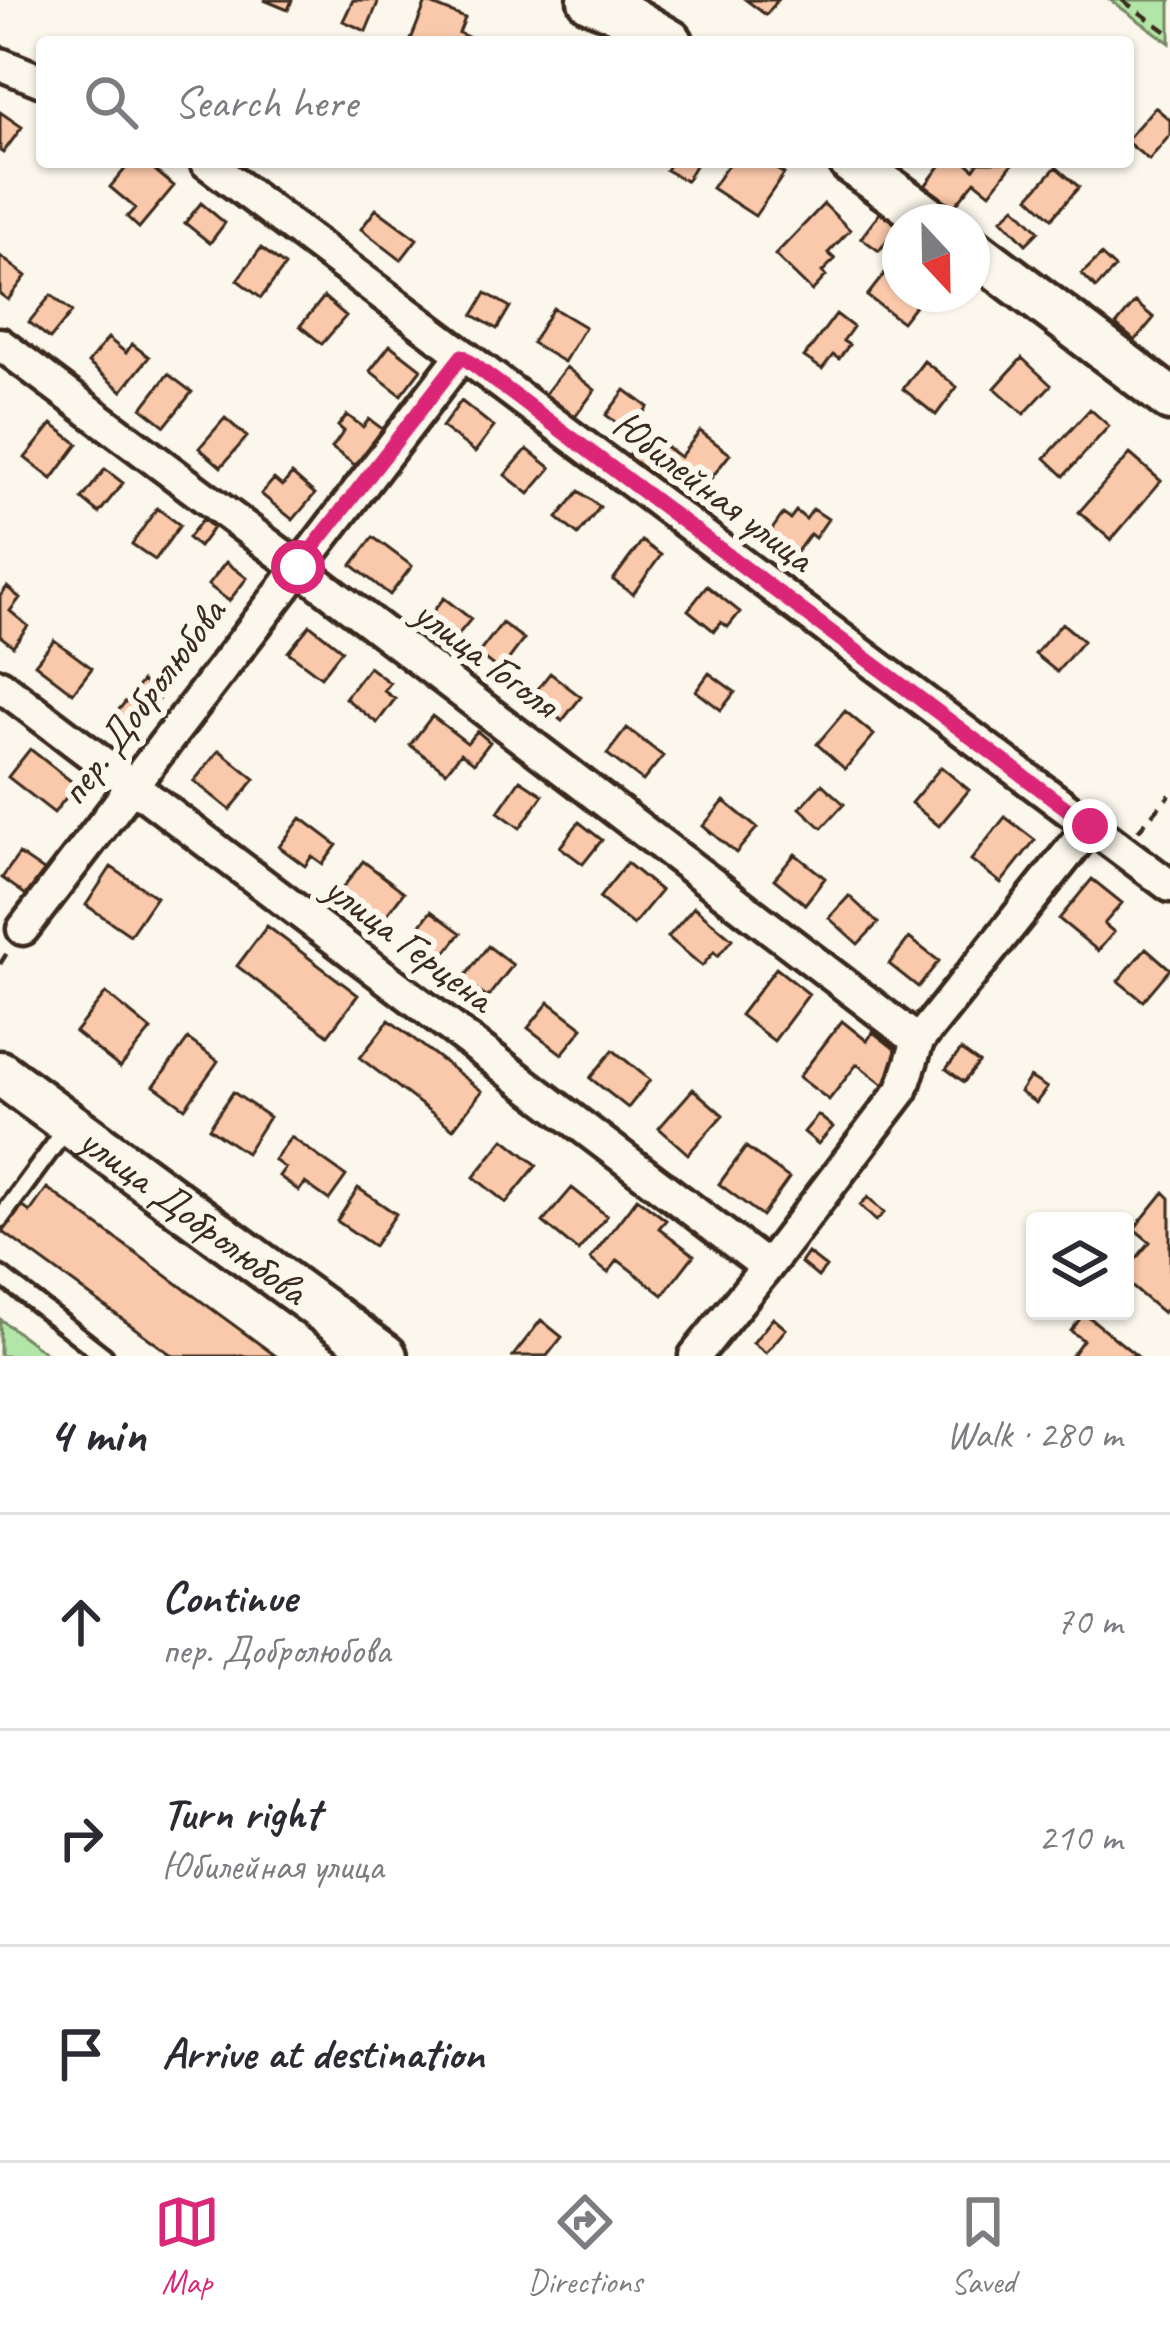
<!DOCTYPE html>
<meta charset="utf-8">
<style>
:root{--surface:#fff;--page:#f7f7f7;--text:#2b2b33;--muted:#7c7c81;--line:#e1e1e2;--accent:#db2777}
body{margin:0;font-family:Caveat,sans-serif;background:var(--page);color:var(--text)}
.controls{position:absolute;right:36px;bottom:36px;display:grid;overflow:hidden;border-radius:12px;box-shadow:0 3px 9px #0004}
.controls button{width:108px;height:108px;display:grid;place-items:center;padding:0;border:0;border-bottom:3px solid var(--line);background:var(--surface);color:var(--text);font:60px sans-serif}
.compass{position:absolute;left:882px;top:204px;width:108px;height:108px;border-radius:50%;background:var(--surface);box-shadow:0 3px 9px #0004;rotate:158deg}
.stop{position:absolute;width:36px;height:36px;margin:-27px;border:9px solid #db2777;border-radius:50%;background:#fff}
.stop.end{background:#db2777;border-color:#fff;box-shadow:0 3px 12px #0008}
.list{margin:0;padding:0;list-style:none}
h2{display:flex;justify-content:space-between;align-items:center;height:156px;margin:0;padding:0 48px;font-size:51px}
h2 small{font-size:39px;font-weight:400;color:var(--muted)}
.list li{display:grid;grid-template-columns:78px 1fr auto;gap:36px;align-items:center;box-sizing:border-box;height:216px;padding:0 48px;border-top:3px solid var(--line)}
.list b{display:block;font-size:45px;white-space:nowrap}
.list p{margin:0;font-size:39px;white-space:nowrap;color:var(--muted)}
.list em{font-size:39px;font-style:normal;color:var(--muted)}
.icon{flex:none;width:66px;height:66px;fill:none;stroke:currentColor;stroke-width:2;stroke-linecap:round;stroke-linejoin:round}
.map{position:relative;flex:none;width:1170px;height:1356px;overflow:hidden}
.search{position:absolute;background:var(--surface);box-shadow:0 3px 9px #0004;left:36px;right:36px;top:36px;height:132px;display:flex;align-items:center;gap:30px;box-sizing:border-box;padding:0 42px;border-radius:12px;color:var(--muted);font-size:45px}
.sheet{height:804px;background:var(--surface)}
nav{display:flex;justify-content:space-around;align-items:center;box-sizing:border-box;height:168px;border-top:3px solid var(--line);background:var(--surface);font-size:33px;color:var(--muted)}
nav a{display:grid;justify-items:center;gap:6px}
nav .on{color:var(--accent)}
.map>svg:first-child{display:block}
</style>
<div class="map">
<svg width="1170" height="1356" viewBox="0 0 1170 1356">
<rect width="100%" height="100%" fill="#fbf7ec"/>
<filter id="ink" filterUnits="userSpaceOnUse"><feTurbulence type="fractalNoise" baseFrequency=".00833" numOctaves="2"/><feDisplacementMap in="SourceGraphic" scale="24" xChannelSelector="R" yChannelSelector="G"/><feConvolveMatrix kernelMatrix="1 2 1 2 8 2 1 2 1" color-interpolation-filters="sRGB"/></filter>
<g filter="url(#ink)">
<!-- green -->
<path fill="#b1e6a8" stroke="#768863" stroke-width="3" d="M1110,0H1170V43Z
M0,1319L49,1356H0Z"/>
<!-- building -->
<path fill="#fac8aa" stroke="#3b2a1e" stroke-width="3" d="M264,0H292L288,10Z
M353,0H379L366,31L343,21Z
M746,0H778L766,15Z
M426,2L465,18L459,33L470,38L468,42H410Z
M1155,107L1170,120V135L1149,160L1128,143V138Z
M0,112L22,127L3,153L0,151Z
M131,162H145L174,186L139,228L127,217L135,208L110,187Z
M671,162H697L686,181L666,170Z
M730,162H766L784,174L755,216L712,188Z
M943,162H966L974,169L979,162H1014L990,193L975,181L953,208L925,186Z
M1056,167L1079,187L1052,218L1029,197Z
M201,203L225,223L210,243L185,223Z
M824,204L850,230L828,253L835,259L822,272L826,276L812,291L775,255Z
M1015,207L1039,231L1026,244L1002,219Z
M376,209L417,239L401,260L361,229Z
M882,210L900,224L879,251L861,238Z
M261,248L285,266L261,298L237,280Z
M1101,255L1115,268L1096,288L1082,274Z
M0,256L26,276L8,300L0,294Z
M892,264L900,271V294H924L902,322L867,296Z
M486,293L510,307L497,329L473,315Z
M51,295L72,312L50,339L29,322Z
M324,297L346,316L322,344L300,326Z
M1135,302L1154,318L1135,341L1116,325Z
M553,308L585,327L564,362L532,343Z
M836,314L853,327L843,341L849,345L839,359L833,355L822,369L804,357Z
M108,338L126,353L132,344L149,357L122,391L88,363Z
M390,345L421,369L401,395L370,371Z
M1022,358L1051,385L1024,414L995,388Z
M924,361L957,387L936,415L903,389Z
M566,367L595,390L575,417L545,394Z
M168,374L192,392L165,426L142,408Z
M625,390L648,407L628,432L606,415Z
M461,401L494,427L475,452L442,427Z
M1090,409L1109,426L1064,476L1045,458Z
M347,415L363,427L369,419L384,430L356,466L332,448L344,431L338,426Z
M225,418L247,437L221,467L199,448Z
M52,424L78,444L52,479L25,458Z
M700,431L730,454L702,490L675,469L664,485L627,457L646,432L680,457Z
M527,449L551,468L529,494L505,475Z
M1130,454L1161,481L1111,540L1079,512Z
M105,469L123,483L99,513L82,499Z
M292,474L315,494L293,520L261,494L274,479L282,486Z
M579,491L600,507L578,535L557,518Z
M157,508L180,525L155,560L132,544Z
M813,509L828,519L815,538L810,534L793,557L766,538L783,514L790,519L796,511L806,519Z
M203,519L213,528L199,547L188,538Z
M373,537L412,566L390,595L352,565Z
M642,541L661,555L633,594L613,580Z
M226,562L247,578L229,601L208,585Z
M707,586L740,612L728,627L721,622L714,631L688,610Z
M7,587L20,598L10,611L28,626L13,646L0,636V596Z
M444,598L471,619L453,641L426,620Z
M502,623L524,639L500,671L478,654Z
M1062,623L1083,641L1057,672L1035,654Z
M310,625L342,650L321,677L288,652Z
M54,640L92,668L73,693L35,664Z
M369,667L390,683L384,691L395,699L377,723L345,698Z
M550,673L581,697L562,721L532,696Z
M709,673L735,692L721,710L696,691Z
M142,681L161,696L132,732L113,717Z
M845,711L874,735L845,769L817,744Z
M432,716L467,743L477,731L490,742L474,763L461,753L446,772L410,745Z
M627,728L663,756L643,781L607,754Z
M30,749L76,785L54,813L8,777Z
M219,750L255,779L230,810L194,781Z
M941,767L969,790L939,826L911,803Z
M520,780L543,795L520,828L498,812Z
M822,784L844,804L822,828L800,808Z
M724,801L757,828L736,853L703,826Z
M1005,817L1035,840L1001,883L971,860Z
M301,818L337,845L323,864L312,856L305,866L279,847Z
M579,822L602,840L583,864L560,847Z
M19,854L44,871L26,895L2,878Z
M795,854L825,878L805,904L774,879Z
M363,861L404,892L382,921L341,890Z
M627,863L661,891L633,925L599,898Z
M111,867L156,897L130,935L86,905Z
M1092,879L1122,903L1104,924L1114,932L1098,951L1059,919Z
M849,896L878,923L858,944L829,918Z
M694,907L732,939L718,956L714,952L702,966L668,937Z
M431,911L461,933L440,961L410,939Z
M267,926L358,995L328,1035L237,966Z
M909,938L939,961L918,987L889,964Z
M488,946L513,965L487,998L463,979Z
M1146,948L1170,969L1143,1001L1118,981Z
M776,968L809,994L774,1041L740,1015Z
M106,993L151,1030L120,1068L75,1032Z
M549,1002L583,1028L562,1054L528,1028Z
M389,1020L482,1091L453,1129L360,1058Z
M842,1021L867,1041L873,1032L900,1053L893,1062L901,1068L886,1087L857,1064L829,1100L799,1077Z
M188,1039L218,1061L185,1108L154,1086Z
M613,1050L650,1080L628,1108L590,1078Z
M961,1050L979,1063L964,1082L946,1069Z
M1030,1077L1047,1088L1036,1103L1020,1092Z
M693,1089L723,1115L688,1154L659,1128Z
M233,1092L269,1117L246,1153L209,1128Z
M818,1115L833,1127L818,1144L804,1132Z
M291,1137L346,1176L329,1200L305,1183L299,1191L279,1176L285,1168L274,1160Z
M504,1139L537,1165L506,1203L474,1177Z
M746,1147L789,1178L762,1216L719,1184Z
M47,1188L276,1356H173L3,1232L22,1206L30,1212Z
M358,1188L396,1214L374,1246L337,1221Z
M572,1188L607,1216L578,1251L543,1222Z
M1164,1192L1170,1198V1305L1163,1313L1125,1281V1272L1150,1242L1134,1229Z
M868,1197L884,1213L876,1221L860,1205Z
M637,1198L666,1220L659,1228L694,1255L663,1295L618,1260L608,1273L590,1259Z
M808,1253L826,1267L818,1277L801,1263Z
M1084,1313L1137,1356H1071L1083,1340L1071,1331Z
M773,1318L786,1329L766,1353L753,1343Z
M541,1320L562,1337L547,1356H513Z"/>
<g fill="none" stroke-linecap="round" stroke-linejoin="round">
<defs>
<path id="lane" d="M0,1219L69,1125
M0,1275L104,1356"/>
<path id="street" d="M0,64L42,81
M206,162L1170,886
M0,344L298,567L918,1041
M0,685L767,1267
M23,929L462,355
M695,1356L767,1267L902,1090L918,1041L1090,826"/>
<g id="secondary">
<path d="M590,0L618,11L671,42"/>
<path d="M851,162L934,222"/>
<path d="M972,249L1170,399"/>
<path id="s1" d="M0,1073L385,1356"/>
</g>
</defs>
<!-- lane casing -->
<use href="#lane" stroke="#3b2a1e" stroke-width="24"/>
<!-- street casing -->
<use href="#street" stroke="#3b2a1e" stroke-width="39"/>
<!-- secondary casing -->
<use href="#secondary" stroke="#3b2a1e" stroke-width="51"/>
<!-- path -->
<path stroke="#3b2a1e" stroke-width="4.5" stroke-dasharray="12 9" stroke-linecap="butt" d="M1122,0L1170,34
M1138,831L1170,795
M0,964L10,948"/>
<!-- lane -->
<use href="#lane" stroke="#fbf7ec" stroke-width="15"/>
<!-- street -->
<use href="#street" stroke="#fbf7ec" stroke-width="30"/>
<!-- secondary -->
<use href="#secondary" stroke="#fbf7ec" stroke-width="42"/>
</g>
</g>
<g fill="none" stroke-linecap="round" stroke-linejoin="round" filter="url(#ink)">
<!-- route -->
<path stroke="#db2777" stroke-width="15" d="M298,567L462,356L1090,826"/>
</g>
<g text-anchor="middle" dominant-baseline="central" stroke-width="12" stroke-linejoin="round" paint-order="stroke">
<!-- street labels -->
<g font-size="42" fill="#3b2a1e" stroke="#fbf7ec">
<text transform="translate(713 491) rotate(37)">Юбилейная улица</text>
<text transform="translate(486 658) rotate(37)">улица Гоголя</text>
<text transform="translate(142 702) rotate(-53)">пер. Добролюбова</text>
<text transform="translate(409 943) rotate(37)">улица Герцена</text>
<text stroke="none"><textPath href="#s1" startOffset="240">улица Добролюбова</textPath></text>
</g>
</g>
</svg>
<div class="controls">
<button><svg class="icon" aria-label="layers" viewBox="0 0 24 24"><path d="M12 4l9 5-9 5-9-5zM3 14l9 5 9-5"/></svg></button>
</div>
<svg class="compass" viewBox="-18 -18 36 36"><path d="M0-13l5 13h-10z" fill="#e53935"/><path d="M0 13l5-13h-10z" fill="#7c7c81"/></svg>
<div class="stop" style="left:298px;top:567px"></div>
<div class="stop end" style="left:1090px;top:826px"></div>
<div class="search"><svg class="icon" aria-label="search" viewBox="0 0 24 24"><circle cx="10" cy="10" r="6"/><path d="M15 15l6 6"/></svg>Search here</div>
</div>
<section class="sheet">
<h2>4 min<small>Walk · 280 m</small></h2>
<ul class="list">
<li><svg class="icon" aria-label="ahead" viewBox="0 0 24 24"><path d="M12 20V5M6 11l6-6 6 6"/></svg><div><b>Continue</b><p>пер. Добролюбова</p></div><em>70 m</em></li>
<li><svg class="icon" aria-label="right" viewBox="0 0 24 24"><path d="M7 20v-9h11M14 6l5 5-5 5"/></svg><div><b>Turn right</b><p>Юбилейная улица</p></div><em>210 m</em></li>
<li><svg class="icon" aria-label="arrive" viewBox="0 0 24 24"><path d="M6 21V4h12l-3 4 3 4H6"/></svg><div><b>Arrive at destination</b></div></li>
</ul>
</section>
<nav>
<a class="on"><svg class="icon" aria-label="map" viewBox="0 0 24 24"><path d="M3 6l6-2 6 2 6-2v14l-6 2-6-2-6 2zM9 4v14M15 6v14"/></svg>Map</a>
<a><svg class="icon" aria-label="directions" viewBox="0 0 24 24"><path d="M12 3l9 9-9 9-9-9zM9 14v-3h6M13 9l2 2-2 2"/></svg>Directions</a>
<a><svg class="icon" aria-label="saved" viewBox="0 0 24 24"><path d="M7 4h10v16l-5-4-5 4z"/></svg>Saved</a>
</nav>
